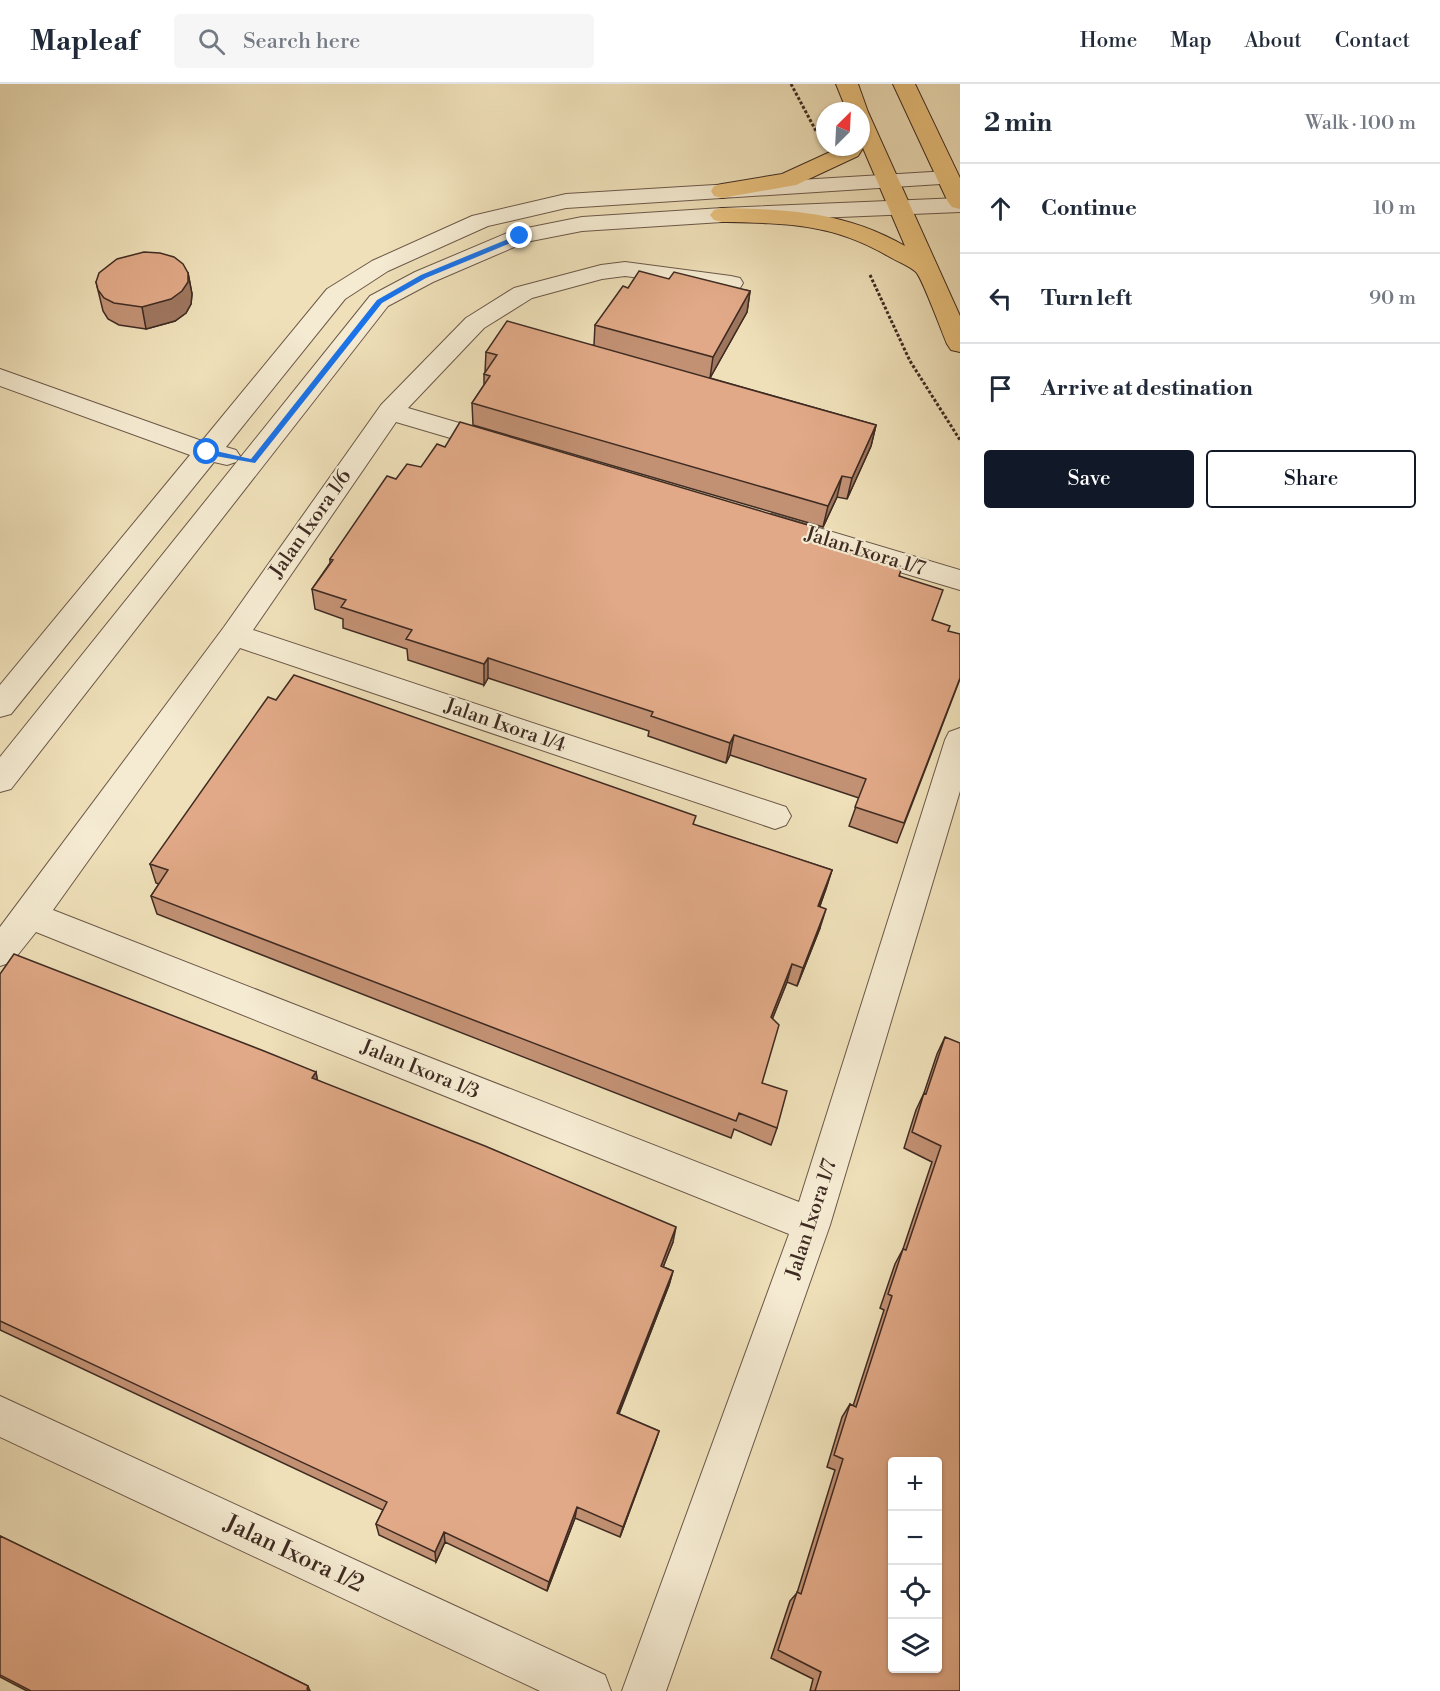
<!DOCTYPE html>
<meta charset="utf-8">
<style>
:root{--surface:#fff;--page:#f6f6f7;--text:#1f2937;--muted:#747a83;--line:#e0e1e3;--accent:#111827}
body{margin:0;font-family:"Libre Bodoni",serif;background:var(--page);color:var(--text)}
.controls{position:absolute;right:18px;bottom:18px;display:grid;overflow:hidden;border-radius:6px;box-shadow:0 2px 4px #0004}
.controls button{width:54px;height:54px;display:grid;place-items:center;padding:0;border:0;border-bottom:2px solid var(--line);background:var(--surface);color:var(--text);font:30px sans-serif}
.compass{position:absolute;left:816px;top:18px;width:54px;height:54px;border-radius:50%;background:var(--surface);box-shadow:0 2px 4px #0004;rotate:24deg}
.stop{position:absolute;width:18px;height:18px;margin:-14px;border:4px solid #1a73e8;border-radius:50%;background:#fff}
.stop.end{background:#1a73e8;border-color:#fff;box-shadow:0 2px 6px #0008}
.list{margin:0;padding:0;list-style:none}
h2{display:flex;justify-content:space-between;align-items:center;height:78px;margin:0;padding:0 24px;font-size:26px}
h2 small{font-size:20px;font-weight:400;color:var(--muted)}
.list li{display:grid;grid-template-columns:39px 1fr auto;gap:18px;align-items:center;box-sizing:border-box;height:90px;padding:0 24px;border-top:2px solid var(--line)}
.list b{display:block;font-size:22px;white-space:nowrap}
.list em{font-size:20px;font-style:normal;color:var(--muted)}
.actions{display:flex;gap:12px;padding:18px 24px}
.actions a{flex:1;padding:14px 0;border:2px solid var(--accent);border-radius:6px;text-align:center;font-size:21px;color:var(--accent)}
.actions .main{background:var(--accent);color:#fff}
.icon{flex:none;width:33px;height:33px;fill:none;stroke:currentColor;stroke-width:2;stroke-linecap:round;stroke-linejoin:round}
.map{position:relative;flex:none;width:960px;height:1607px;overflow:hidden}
header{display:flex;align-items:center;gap:36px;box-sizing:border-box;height:84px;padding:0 30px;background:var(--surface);border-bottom:2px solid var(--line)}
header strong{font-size:28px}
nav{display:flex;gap:33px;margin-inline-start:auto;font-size:21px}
.search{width:420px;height:54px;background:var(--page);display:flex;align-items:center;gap:15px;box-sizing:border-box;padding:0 21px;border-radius:6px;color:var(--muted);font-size:22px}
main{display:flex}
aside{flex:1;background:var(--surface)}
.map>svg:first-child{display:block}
</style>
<header>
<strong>Mapleaf</strong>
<div class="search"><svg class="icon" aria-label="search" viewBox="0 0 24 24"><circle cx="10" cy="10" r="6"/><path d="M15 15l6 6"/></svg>Search here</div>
<nav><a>Home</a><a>Map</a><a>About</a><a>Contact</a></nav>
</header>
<main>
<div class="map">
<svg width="960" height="1607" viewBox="0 0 960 1607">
<rect width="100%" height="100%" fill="#efe0b9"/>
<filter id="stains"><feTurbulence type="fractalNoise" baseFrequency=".00333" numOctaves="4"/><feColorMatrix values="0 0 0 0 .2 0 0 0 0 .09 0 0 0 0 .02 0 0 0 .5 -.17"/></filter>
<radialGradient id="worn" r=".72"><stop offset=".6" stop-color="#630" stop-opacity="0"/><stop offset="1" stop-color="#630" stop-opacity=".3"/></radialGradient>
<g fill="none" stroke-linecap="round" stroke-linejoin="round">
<defs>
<path id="minor" d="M948,87L956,89L959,94L956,99L566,124L488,142L388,187L345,215L226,363L236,366L240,372L236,378L227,381L214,378L11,630L0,633V601L190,371L0,302V285L202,357L327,205L372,177L472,132L566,110Z
M960,114V128L722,138L582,147L526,158L433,198L388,222L11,705L0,708V673L370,212L415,188L512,147L582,133L722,124Z
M625,178L731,192L740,194L743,199L740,204L731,206L625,192L602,195L532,214L484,244L408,324L507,353L511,359L507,365L498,368L396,338L253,546L786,723L791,732L786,741L775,745L240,564L53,826L799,1118L945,656L949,648L960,644V707L830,1141L666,1607H622L789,1150L36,848L12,878L0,882V843L224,543L381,321L466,234L514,204L601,181Z
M772,430L960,486V506L762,447L758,440L762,433Z
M0,1312L605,1591L611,1607H540L0,1353Z"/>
<path id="major" d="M836,0H858L868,28L960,232V268L951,266L947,260C942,248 922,194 916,188C908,181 896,177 888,172C832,139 784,139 722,138L714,136L710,131L714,126L722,124C788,125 847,128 905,162L863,64L858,72L796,101L722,114L714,112L711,107L714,102L722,100L782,90L841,63H861V27H847Z
M893,0H915L960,94V125L952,123L948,118Z"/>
</defs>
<!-- minor casing -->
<use href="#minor" stroke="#6b5848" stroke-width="2"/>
<!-- major casing -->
<use href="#major" stroke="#3f2b22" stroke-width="2"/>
<!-- path -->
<path stroke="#3f2b22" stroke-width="3" stroke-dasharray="3 2" stroke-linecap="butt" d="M791,0L816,47
M870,191L910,277L960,356"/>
<!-- minor -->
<use href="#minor" fill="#f5ebd2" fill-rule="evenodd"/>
<!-- major -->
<use href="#major" fill="#e8c07c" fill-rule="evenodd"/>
</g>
<!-- wall -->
<path fill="#c29174" stroke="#3f2b22" stroke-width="1.5" d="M188,189L192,210L191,220L186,229L175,237L146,245L119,241L108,235L103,227L96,198Z
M669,195L750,207L747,228L710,294L876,341L871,362L847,415L837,413L823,443L473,341L472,319L484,301V290L485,288L486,268L594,261L595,241L628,204Z
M445,363L815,455L900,492L933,536L948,547L960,595L897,759L849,742L859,714L730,671L726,679L648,652L649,647L488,594L484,601L408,576L407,565L343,544V535L315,525L312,505L330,479V475L396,395L421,383Z
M694,741L832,786L820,822V844L797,902L787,898L772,935L762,999L777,1044L771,1061L734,1045L731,1054L157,830L151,812L159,800L156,799L150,780Z
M0,890L316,988L317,996L673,1158L663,1183L673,1187L669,1201L619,1330L659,1347L620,1453L575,1434L547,1507L445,1458L436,1478L379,1451L376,1440L383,1426L0,1246Z
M945,953L960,1607H810L813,1595L771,1574L790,1517L797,1509L835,1386L827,1383L842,1333L850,1320L853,1322L884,1226L880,1224L895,1180L903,1165L932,1078L904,1064L916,1026L924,1009L937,970Z
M0,1452L308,1602L310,1607H27L0,1593Z"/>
<!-- shaded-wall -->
<path fill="#9e765e" stroke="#3f2b22" stroke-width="1.5" d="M188,189L192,210L191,220L186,229L175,237L146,245L142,223Z
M750,207L747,228L710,294L713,273Z
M876,341L871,362L847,415L852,394Z
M842,392L837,413L823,443L828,422Z
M488,574V594L484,601V580Z
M734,651L730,671L726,679L730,659Z
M832,786L826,805L813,840L818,822Z
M826,825L820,844L797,902L803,884Z
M792,880L787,898L766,951L771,933Z
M316,988L319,1005L312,994Z
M676,1143L673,1158L658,1196L661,1182Z
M673,1187L669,1201L614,1341L617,1329Z
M659,1347L655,1359L620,1453L623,1443Z
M577,1423L575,1434L547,1507L549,1498Z
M444,1448L445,1458L436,1478L435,1468Z"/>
<!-- building -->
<path fill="#e1a987" stroke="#3f2b22" stroke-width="1.5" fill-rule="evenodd" d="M144,168L160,169L174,173L183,180L188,189V198L182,207L171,215L142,223L114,219L104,214L98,206L96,198L99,189L117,175Z
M639,187L669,195L674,188L750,207L713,273L595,241L623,202L628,204Z
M507,237L876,341L852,394L842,392L828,422L472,319L490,292L484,290L497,271L486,268Z
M460,338L818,444L813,454L902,483L899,492L943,506L932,536L950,542L948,547L960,550V594L904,739L855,723L866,695L734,651L730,659L651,632L653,628L488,574L484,580L406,555L412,546L341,523L346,516L312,505L333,476L330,475L387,392L396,395L407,380L421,383L437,360L445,363Z
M294,591L696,732L693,740L832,786L818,822L826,825L803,884L792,880L771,933L779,941L762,999L787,1007L777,1044L739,1029L736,1037L151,812L168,786L150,780L268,613L276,616Z
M14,870L264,967L316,988L312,994L485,1062L676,1143L661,1182L673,1187L617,1329L659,1347L623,1443L577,1423L549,1498L444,1448L435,1468L376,1440L387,1418L0,1237V890Z
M945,953L960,959V1607H815L821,1588L778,1566L797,1508L801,1510L843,1375L834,1371L850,1320L856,1323L892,1212L888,1210L903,1165L906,1166L941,1062L912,1048L924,1009L926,1010ZM892,1377H938V1584H892Z
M0,1452L258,1577L308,1602L307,1605L310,1607H31L0,1591Z"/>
<!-- route -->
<path fill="#1a73e8" d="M520,150L523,154L426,194L382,219L255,379L204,370V366L207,365L251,375L377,216L421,191Z"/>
<g text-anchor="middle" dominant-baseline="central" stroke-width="4.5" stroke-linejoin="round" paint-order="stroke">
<!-- street labels -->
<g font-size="20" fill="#3f2b22" stroke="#f5ebd2">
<text transform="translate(311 440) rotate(-55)">Jalan Ixora 1/6</text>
<text transform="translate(865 468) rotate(17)">Jalan Ixora 1/7</text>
<text transform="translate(505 642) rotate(19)">Jalan Ixora 1/4</text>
<text transform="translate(420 986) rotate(22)">Jalan Ixora 1/3</text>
<text transform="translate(812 1135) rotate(-72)">Jalan Ixora 1/7</text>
</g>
<!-- near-street labels -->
<g font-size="24" fill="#3f2b22" stroke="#f5ebd2">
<text transform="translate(294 1470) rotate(25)">Jalan Ixora 1/2</text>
</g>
</g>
<rect width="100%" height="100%" filter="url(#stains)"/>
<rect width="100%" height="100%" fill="url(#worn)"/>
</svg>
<div class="controls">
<button>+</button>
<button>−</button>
<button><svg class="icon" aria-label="locate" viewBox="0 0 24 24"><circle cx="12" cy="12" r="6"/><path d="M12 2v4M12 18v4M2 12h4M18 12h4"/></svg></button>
<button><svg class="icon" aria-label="layers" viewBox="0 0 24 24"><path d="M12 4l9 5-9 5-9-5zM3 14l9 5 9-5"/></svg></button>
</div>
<svg class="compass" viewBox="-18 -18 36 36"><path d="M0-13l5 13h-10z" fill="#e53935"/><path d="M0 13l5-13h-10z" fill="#747a83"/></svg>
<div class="stop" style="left:207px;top:368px"></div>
<div class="stop end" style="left:520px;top:152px"></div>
</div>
<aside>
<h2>2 min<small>Walk · 100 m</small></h2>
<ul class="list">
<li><svg class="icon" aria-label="ahead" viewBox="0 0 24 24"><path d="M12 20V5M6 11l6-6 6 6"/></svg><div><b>Continue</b></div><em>10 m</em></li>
<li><svg class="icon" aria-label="left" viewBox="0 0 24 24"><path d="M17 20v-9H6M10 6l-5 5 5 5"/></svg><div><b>Turn left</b></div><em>90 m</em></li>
<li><svg class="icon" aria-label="arrive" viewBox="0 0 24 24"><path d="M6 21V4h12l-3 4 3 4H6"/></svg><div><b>Arrive at destination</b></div></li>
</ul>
<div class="actions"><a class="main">Save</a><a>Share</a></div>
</aside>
</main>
